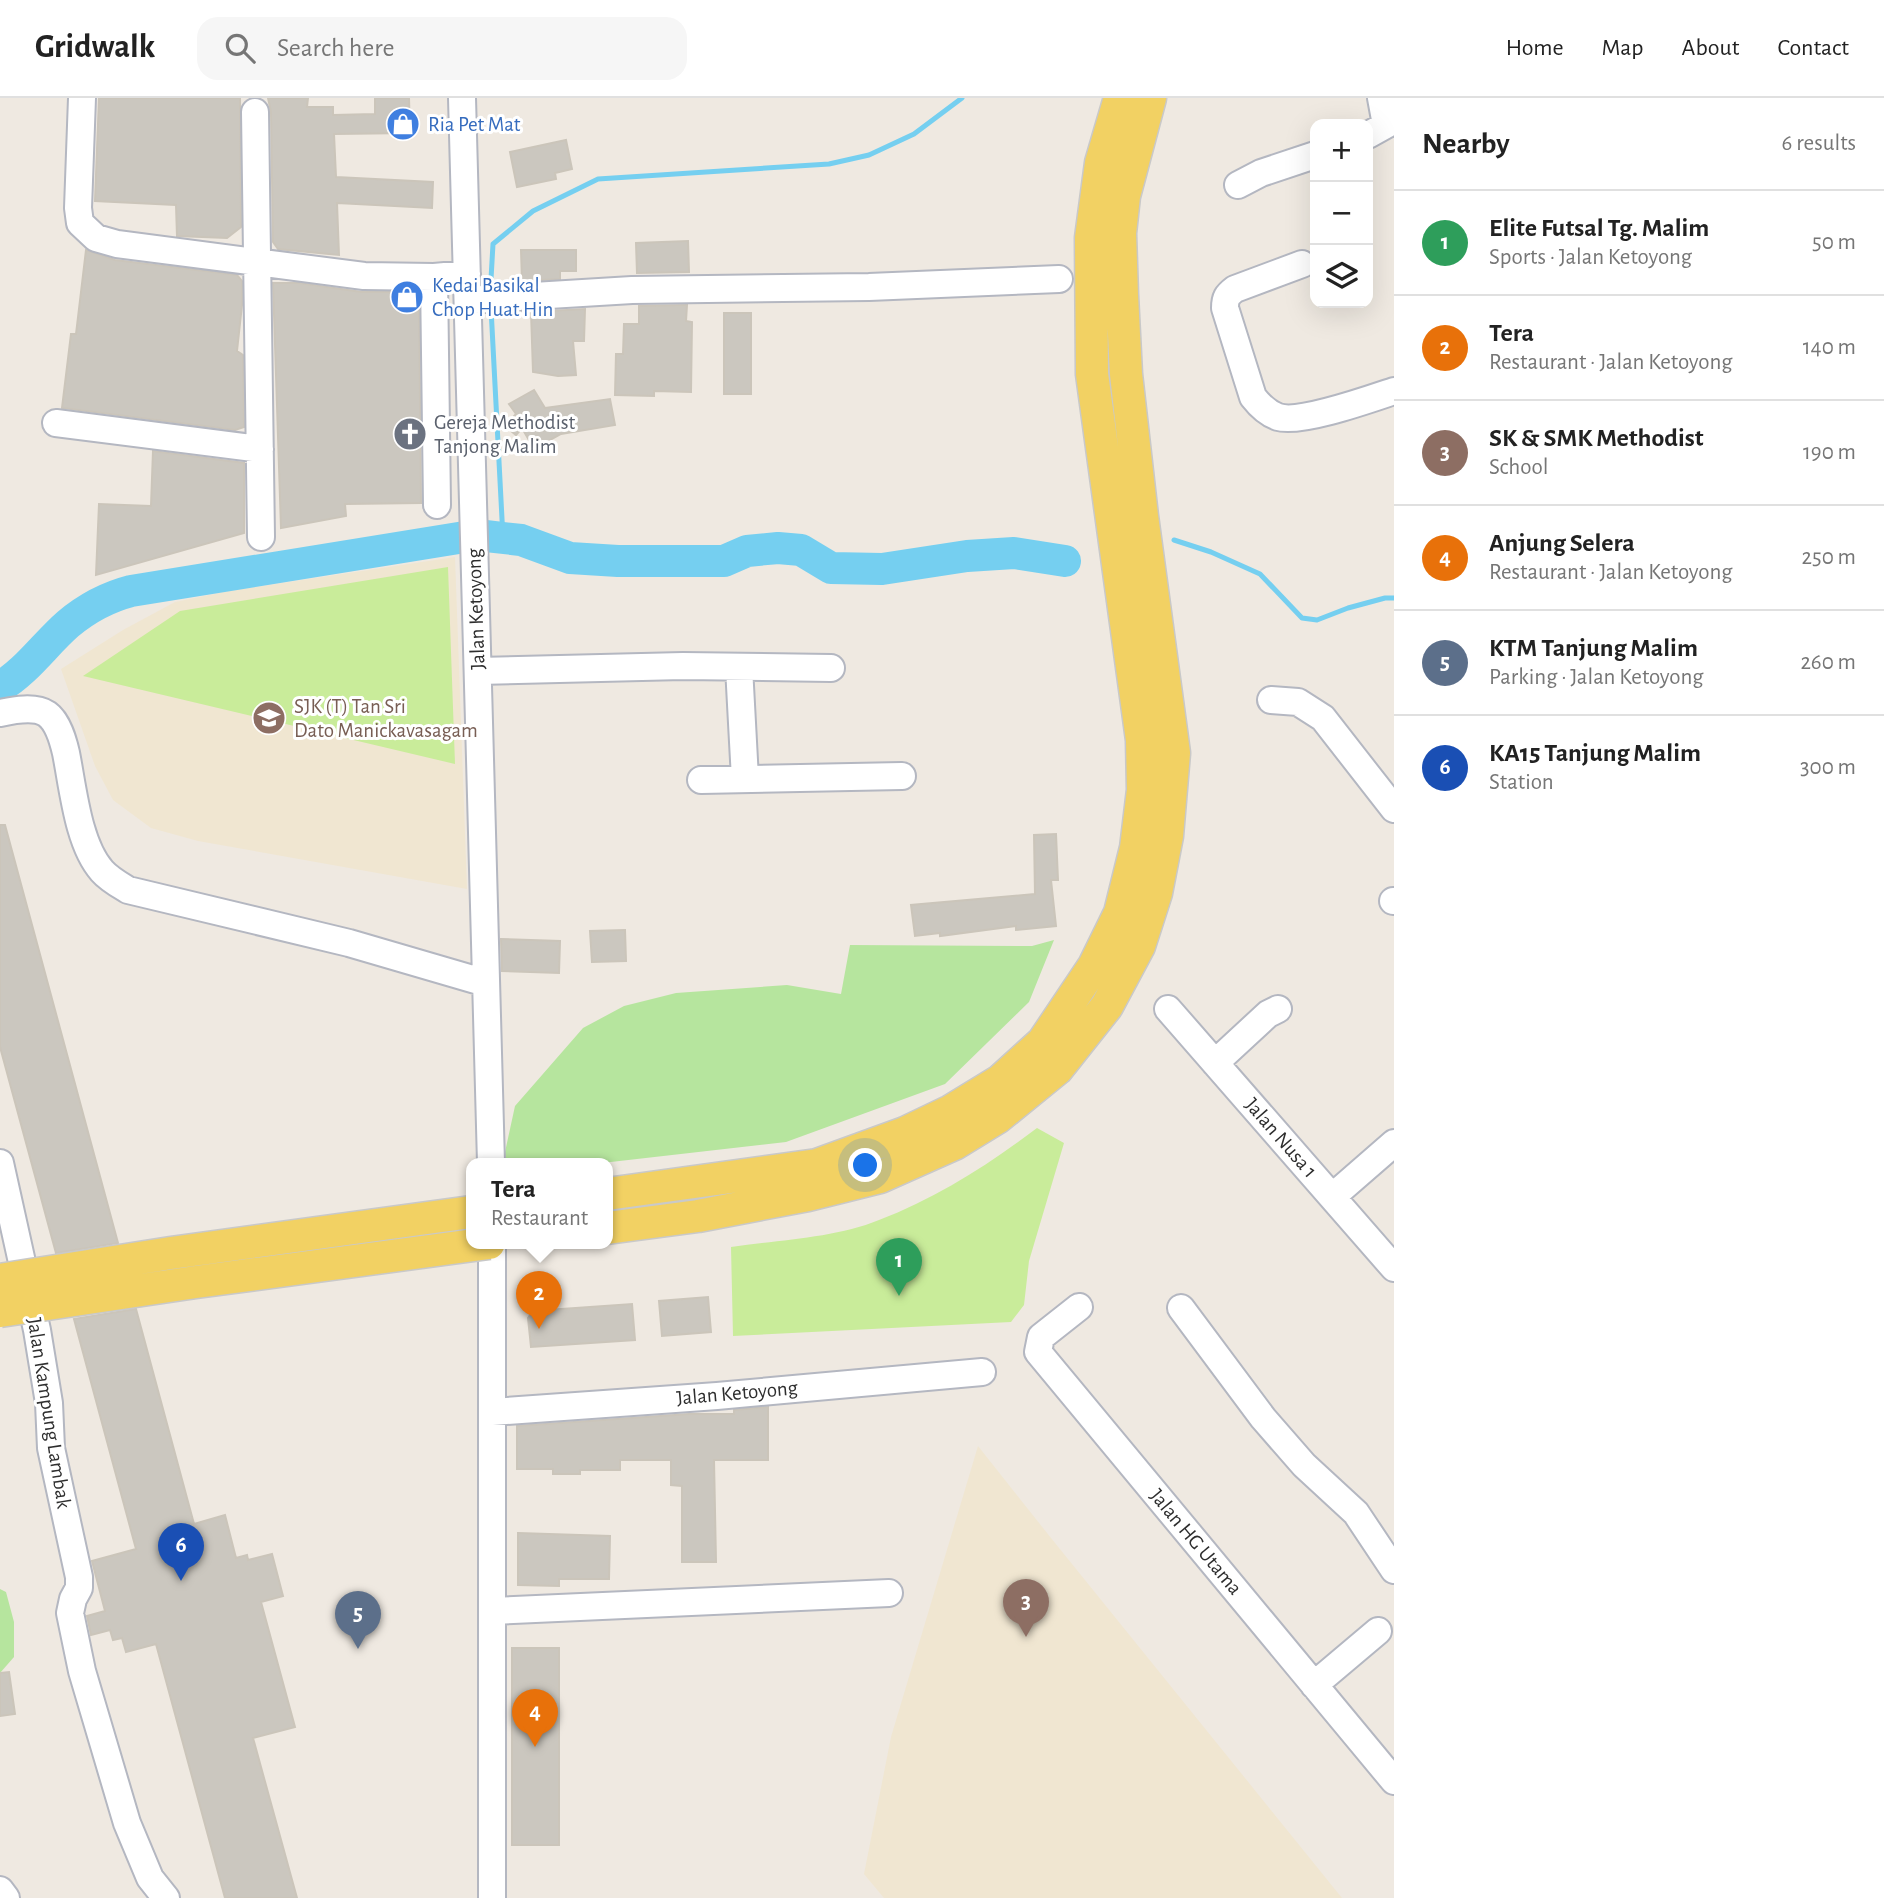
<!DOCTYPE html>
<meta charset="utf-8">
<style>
:root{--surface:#fff;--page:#f6f6f6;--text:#222;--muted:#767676;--line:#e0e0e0;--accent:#2563eb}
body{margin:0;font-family:"Alegreya Sans",sans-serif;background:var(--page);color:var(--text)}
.controls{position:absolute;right:21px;top:21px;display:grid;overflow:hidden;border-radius:14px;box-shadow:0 7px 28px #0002}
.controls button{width:63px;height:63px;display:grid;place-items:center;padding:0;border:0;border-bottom:2px solid var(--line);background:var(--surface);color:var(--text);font:35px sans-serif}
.you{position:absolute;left:866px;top:1068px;width:24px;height:24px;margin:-18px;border:5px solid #fff;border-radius:50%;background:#1a73e8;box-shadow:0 0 0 10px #1a73e833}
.badge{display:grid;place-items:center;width:46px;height:46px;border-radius:50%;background:var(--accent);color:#fff;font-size:23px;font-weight:700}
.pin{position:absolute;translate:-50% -58px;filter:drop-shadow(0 2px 4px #0008)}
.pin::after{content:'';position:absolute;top:37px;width:24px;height:21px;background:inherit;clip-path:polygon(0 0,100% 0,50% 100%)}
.popup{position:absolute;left:466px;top:1060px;width:147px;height:91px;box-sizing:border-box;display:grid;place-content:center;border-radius:14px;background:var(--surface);filter:drop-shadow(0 2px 5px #0005);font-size:23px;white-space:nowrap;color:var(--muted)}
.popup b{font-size:26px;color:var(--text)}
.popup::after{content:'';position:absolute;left:50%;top:100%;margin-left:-14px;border:14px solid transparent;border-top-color:var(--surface)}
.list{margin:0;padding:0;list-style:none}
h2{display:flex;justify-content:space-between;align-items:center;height:91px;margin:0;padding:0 28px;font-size:30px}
h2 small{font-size:23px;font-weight:400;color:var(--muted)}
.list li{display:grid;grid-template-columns:46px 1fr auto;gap:21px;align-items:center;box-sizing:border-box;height:105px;padding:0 28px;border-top:2px solid var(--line)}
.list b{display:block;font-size:26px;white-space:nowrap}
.list p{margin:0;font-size:23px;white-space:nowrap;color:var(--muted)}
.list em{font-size:23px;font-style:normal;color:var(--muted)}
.icon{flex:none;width:38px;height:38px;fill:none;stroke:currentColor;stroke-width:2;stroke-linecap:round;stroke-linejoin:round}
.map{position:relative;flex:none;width:1394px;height:1800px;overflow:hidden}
header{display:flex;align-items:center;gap:42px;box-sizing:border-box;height:98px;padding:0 35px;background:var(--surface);border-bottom:2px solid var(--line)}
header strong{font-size:33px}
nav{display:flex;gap:38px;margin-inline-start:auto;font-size:24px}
.search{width:490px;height:63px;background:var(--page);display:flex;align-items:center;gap:18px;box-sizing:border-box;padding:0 24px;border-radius:21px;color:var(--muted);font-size:26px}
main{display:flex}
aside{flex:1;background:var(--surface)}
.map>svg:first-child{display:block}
</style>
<header>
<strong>Gridwalk</strong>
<div class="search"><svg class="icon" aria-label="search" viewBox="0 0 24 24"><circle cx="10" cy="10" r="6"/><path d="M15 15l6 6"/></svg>Search here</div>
<nav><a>Home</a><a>Map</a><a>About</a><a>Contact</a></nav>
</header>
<main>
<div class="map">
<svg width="1394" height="1800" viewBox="0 0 1394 1800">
<rect width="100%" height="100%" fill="#efe9e1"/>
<!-- education -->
<path fill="#f0e6d1" d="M455,459L467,791L198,743L151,730L113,702L95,668L61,571L123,532L175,504L229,493Z
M978,1348L1051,1440L1342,1800H884L864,1776L891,1639Z"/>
<!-- green -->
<path fill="#b6e59e" d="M1054,842L1029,904L945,986L786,1044L602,1065H506L505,1054L515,1008L583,930L624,908L676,895L787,887L841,896L850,847L1032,848Z
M0,1491L6,1494L14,1524V1559L0,1575Z"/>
<!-- pitch -->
<path fill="#c9ec9a" d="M448,469L455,666L83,578L180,513Z
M1037,1030L1064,1045L1029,1163L1024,1207L1011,1224L733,1238L731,1149C779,1142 835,1140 879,1122C937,1100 988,1067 1037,1030Z"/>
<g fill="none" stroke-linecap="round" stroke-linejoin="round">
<!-- stream -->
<path stroke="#75cff0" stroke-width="5" d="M491,181L493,146L533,113L598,81L829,66L869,57L914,36L962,0
M491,210L503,440
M1174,442L1211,454L1260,476L1302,520L1317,522L1348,510L1385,500H1394"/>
<!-- river -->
<path stroke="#75cff0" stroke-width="32" d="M0,589C27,573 45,546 68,526C87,510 108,499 131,493L477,437L521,442L570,460L618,463H724L747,453L778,450L801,452L831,470L882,471L967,458L1014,455L1065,463"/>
</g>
<!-- building -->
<path fill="#cbc7bf" stroke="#cbc5ba" stroke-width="2" d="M99,0H240L241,129L227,140L177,138L176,107L95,103Z
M268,0H308L307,9H333V17L375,16V0H409L410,35L334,36L336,79L433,84L432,110L337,105L339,157L278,151L273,144L271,14Z
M566,42L572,71L555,75L556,81L517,89L510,54Z
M688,143L689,174L637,175L636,145Z
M86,152L115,162L237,177L242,183V207L237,253L243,257L244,329L235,332L62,310L71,236H76Z
M521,152H576V173H560V181L522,183Z
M273,185H299L362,194H410L419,201L421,405L345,406L346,418L281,430Z
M687,207L686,223L692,224L691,294L654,293V298L615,297L616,256H623L624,226H639V208Z
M585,211L584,243H573L576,277L558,278L533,274L531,214Z
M724,215H751V296H724Z
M534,292L545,310L610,301L615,327L561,336L534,351L522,330L516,337L505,328L516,316L509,306Z
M153,353L244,365V435L96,477L99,406L151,408Z
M0,727H5L118,1145L56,1155L0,949Z
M1056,736L1058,782H1051L1056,828L1016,832V828L940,838V835L915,838L911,807L1035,796L1034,737Z
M625,832L626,863L592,864L590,833Z
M501,841L560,843L559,875L502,873Z
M708,1199L711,1234L662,1238L659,1203Z
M632,1206L635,1242L531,1249L528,1220L533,1213Z
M136,1211L194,1426L225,1417L236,1460L247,1457L248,1462L272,1456L283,1498L261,1504L295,1629L253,1640L297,1800H225L156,1546L126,1554L122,1540L113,1542L110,1532L91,1537L87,1518L105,1513L92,1463L136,1451L74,1221Z
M768,1309V1362H714L716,1464H682V1388L671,1387V1362H620V1372H580V1376H553V1371H517V1328L689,1316H734V1312Z
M518,1435L610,1438L609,1481H559V1488L518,1487Z
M512,1550H559V1747H512Z
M9,1574L15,1616L0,1618V1575Z"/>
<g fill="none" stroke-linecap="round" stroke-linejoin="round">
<defs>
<path id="minor" d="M82,0L78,110L80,125L96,140L117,146L364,178L434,179L467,176
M462,0L491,1065
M255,14L261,439
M1368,37L1386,27L1381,0
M1238,87L1261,75L1315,57
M1302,166L1235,191C1227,197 1225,200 1225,210L1253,299C1260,308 1267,315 1278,319C1300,326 1370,301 1394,293
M434,179L437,407
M468,202L632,192L869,189L1059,181
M56,325L260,351
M739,569L745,681
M478,573L683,568L831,570
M1271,602L1298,604L1323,620L1394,711
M0,615C14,612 35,608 47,616C58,624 63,642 66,655C73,690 78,746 102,773C109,781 118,786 128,792L349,845L486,885
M701,682L902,678
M1393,803H1394
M1168,911L1394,1170
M1215,965L1268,916L1278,911
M0,1065L37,1232L49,1305L51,1350L79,1479V1490L73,1501L70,1515L82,1573L127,1725L150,1780L166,1800
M1332,1099L1394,1045
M492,1145V1800
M1079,1209L1041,1239L1038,1254L1394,1683
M1181,1210L1263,1320L1304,1367L1356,1415L1394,1472
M492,1314L717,1298L982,1274
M492,1513L889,1495
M1314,1587L1378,1533
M0,1792L6,1800"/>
<path id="major" d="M607,1096L817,1067L905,1035L951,1013L1000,983L1043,944L1094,868L1120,815L1136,750L1143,692L1142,642L1092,276L1091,140L1101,65L1120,0
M607,1130L698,1118L808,1097L880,1079L954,1046L998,1019L1057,971L1107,908L1139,848L1156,795L1167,738L1174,655L1142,418L1126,276L1122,197L1120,135L1124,98L1150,0"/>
</defs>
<!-- minor casing -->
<use href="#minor" stroke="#b4b7c1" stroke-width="30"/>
<!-- major casing -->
<use href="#major" stroke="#c9c9c9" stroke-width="35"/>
<!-- minor -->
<use href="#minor" stroke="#fff" stroke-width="26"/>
<!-- major -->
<use href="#major" stroke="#f2d163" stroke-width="32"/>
<defs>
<path id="major-bridge" d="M0,1182L171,1155L471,1114
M0,1213L196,1184L489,1145"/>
</defs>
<!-- major-bridge casing -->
<use href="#major-bridge" stroke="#c9c9c9" stroke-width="35" stroke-linecap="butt"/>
<!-- major-bridge -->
<use href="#major-bridge" stroke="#f2d163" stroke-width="32"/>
</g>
<!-- icons -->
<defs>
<symbol id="shop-disc" viewBox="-11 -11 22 22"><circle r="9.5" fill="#3f7fe0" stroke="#fff"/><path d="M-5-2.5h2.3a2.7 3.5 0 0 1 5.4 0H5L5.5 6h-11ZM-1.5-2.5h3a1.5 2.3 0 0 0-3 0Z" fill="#fff"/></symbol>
<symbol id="church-disc" viewBox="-11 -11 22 22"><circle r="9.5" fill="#6b7280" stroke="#fff"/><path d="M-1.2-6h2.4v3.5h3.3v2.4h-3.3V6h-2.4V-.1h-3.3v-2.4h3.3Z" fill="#fff"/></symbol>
<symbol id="school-disc" viewBox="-11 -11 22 22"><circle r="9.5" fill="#8d6e63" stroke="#fff"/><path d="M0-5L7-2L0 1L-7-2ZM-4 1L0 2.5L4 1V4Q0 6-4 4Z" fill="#fff"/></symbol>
</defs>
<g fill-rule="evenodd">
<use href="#shop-disc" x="384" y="7" width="38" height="38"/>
<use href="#shop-disc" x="388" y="180" width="38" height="38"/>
<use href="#church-disc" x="391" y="317" width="38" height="38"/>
<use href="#school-disc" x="250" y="601" width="38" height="38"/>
</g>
<g text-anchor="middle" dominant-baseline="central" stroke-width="6" stroke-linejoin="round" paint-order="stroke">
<!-- shop labels -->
<g font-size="21" fill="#366cbe" stroke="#fff" text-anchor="start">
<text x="428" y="26">Ria Pet Mat</text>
<text x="432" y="187">Kedai Basikal<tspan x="432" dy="24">Chop Huat Hin</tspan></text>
</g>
<!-- worship labels -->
<g font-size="21" fill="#5b616d" stroke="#fff" text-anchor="start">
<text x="434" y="324">Gereja Methodist<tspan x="434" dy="24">Tanjong Malim</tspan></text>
</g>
<!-- street labels -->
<g font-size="21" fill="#2e2e2e" stroke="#fff">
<text transform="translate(476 511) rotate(-92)">Jalan Ketoyong</text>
<text transform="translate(1281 1040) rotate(49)">Jalan Nusa 1</text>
<text transform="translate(737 1295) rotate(-5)">Jalan Ketoyong</text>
<text transform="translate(49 1315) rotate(81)">Jalan Kampung Lambak</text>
<text transform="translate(1196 1444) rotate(50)">Jalan HG Utama</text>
</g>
<!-- education labels -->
<g font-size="21" fill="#785e54" stroke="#fff" text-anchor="start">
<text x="294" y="608">SJK (T) Tan Sri<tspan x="294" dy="24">Dato Manickavasagam</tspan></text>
</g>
</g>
</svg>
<div class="controls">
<button>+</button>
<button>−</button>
<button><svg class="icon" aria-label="layers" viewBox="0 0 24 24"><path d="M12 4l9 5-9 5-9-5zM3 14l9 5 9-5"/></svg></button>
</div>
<div class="you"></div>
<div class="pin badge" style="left:899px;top:1198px;background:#2e9e5b">1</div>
<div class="pin badge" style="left:539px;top:1231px;background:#e8710a">2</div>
<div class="popup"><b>Tera</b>Restaurant</div>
<div class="pin badge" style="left:1026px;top:1539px;background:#8d6e63">3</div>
<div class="pin badge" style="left:535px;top:1649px;background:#e8710a">4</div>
<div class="pin badge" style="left:358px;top:1551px;background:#5c6f8a">5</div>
<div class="pin badge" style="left:181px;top:1483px;background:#1a4fb4">6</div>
</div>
<aside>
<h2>Nearby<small>6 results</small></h2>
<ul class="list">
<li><span class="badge" style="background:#2e9e5b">1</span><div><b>Elite Futsal Tg. Malim</b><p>Sports · Jalan Ketoyong</p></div><em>50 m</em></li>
<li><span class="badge" style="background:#e8710a">2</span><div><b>Tera</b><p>Restaurant · Jalan Ketoyong</p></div><em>140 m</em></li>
<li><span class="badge" style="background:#8d6e63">3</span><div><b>SK &amp; SMK Methodist</b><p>School</p></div><em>190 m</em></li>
<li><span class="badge" style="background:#e8710a">4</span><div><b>Anjung Selera</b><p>Restaurant · Jalan Ketoyong</p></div><em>250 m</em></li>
<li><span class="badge" style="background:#5c6f8a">5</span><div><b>KTM Tanjung Malim</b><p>Parking · Jalan Ketoyong</p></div><em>260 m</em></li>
<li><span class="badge" style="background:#1a4fb4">6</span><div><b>KA15 Tanjung Malim</b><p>Station</p></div><em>300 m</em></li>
</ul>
</aside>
</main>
